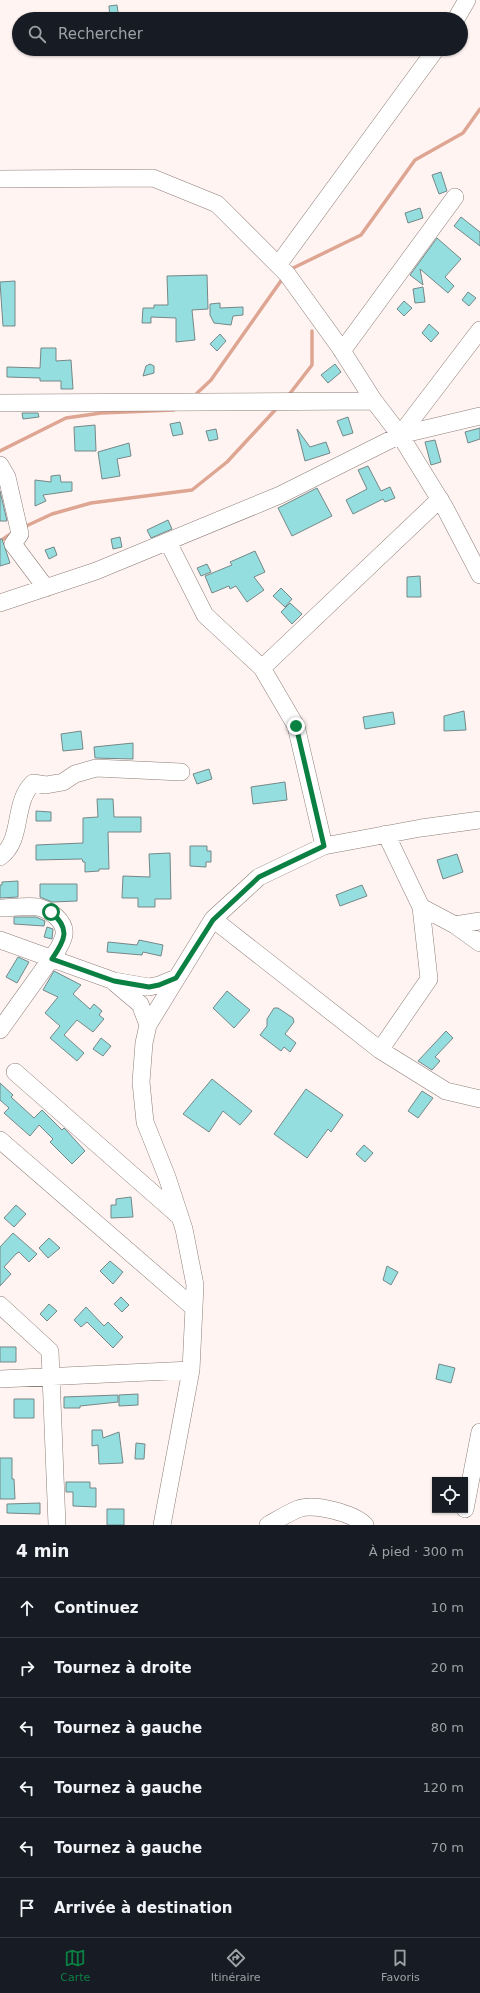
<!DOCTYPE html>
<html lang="fr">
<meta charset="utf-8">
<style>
:root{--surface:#171b24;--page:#20242c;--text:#f1f3f6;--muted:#9ea1a6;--line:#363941;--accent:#0b8043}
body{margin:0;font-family:"DejaVu Sans",sans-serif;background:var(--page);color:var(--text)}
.controls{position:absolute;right:12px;bottom:12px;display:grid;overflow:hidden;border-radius:0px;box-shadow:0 1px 3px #0004}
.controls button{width:36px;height:36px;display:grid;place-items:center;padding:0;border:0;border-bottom:1px solid var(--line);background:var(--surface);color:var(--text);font:20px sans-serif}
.stop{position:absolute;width:12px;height:12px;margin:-9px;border:3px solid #0b8043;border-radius:50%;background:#fff}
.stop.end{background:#0b8043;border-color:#fff;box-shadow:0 1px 4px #0008}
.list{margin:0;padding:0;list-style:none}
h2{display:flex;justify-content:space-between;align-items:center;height:52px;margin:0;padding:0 16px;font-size:17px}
h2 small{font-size:13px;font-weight:400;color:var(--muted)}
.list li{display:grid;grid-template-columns:26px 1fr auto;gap:12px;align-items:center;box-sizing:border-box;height:60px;padding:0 16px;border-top:1px solid var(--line)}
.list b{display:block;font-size:15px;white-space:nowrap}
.list em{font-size:13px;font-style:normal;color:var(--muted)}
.icon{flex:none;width:22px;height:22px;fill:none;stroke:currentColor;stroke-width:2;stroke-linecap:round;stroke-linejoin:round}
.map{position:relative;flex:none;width:480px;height:1525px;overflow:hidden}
.search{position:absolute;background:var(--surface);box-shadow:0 1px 3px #0004;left:12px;right:12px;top:12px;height:44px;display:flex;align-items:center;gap:10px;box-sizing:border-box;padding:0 14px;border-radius:22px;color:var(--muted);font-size:15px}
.sheet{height:412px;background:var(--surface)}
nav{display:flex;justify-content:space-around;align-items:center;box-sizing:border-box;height:56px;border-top:1px solid var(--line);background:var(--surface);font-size:11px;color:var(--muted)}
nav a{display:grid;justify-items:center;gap:2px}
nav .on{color:var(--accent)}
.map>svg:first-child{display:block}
</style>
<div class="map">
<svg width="480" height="1525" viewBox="0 0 480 1525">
<rect width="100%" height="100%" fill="#fff4f1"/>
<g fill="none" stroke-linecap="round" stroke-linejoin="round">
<!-- stream -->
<path stroke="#dea592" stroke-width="3.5" d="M289,270L361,235L415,160L463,133L480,109
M194,396L211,380L283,278
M288,396L312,365V331
M0,451L66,418L101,413L174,410
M24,527L52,514L91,503L192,490L227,462L277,408
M0,541L15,531"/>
</g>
<!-- building -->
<path fill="#94dee0" stroke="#768787" d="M117,5L119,19H110L109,6Z
M441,172L447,191L439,194L432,175Z
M420,208L423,218L408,223L405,213Z
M461,217L480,232V246L454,226Z
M437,238L461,259L445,277L454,286L448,293L420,269L423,285L410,275Z
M207,275L208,309L192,310L195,340L176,342V318L151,317V323H142L143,308H154V305H168L167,276Z
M15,281V326H3L0,282Z
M423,287L425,302L415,303L413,289Z
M468,292L476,298L469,306L462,300Z
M404,301L412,308L404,316L397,309Z
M220,303V308L243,307V315L233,316L231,325L214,323L210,315V304Z
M429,324L439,333L431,342L422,333Z
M220,334L226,341L217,351L210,344Z
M41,348H56V361L71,360L73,389H61V381H40V378L7,377V367L40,368Z
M150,364L154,366V373L143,376L146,366Z
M335,364L341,372L328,383L321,375Z
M22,413H38L39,417L23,419Z
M348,417L353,433L343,436L337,421Z
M180,422L183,434L173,436L170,424Z
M95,425L96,451H75L74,427Z
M480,428V439L468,443L465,432Z
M216,429L218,439L209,441L206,431Z
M297,429L310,447L326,442L330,453L305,461Z
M435,440L441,462L431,465L425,442Z
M129,443L131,456L117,459L120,476L102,479L98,452Z
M368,466L381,491L390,487L395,498L385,502L383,499L353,514L346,500L367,489L358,470Z
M60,475L61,482H72V491L43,495L46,501L35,506V480L51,482V476Z
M317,488L332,516L292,536L278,508Z
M0,491L7,521H0Z
M168,520L172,529L151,538L147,530Z
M120,537L122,547L113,549L111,539Z
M0,539H2L10,563L0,566Z
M54,547L57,555L49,559L45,550Z
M255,551L265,572L254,577L264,590L247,602L236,586L230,589L229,586L212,593L205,576L232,565L230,562Z
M207,564L211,572L201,576L197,568Z
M420,576L421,597H407V577Z
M281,588L292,599L285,607L273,596Z
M290,603L302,614L292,624L281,612Z
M464,711L466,730L444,731V716Z
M393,712L395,724L365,729L363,717Z
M81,731L83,749L63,751L61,734Z
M133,743V759L95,758L94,747Z
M209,769L212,779L197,784L193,774Z
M285,782L287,800L253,804L251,787Z
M97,799H113L114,817H141V832H108L109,869H99V871L85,872V862H83L82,859L36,860V845L83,843V818L98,817Z
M36,811L51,812V821H36Z
M190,846H207V851H211V862H206V867L190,866Z
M170,853L171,899H155V907H138V898H122L123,876L150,877L149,854Z
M457,854L463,872L443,879L437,860Z
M18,881V897L0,898V885H2V882Z
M40,884H77V901L52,902L40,897Z
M362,885L367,896L340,906L336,895Z
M14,917H36L45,921L44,926L14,924Z
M47,927L53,929L52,939L44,937Z
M139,940L163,945L161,956L143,952L142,955L107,952L108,942L137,945Z
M18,957L29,962L17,983L6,977Z
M54,971L81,985L73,994L90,1009L94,1004L102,1011L99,1015L104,1019L93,1032L77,1020L64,1035L84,1053L77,1061L50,1038L60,1026L45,1013L58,997L43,990Z
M227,991L250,1010L234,1028L213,1008Z
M274,1008H278L293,1018L294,1022L285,1034L296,1043L290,1052L284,1047L281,1051L260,1035L267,1026V1019Z
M446,1031L453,1038L435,1057L440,1061L432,1070L418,1061Z
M101,1038L111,1046L103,1056L93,1049Z
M212,1079L252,1111L240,1125L223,1111L209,1132L183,1114Z
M0,1083L13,1095L11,1097L34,1118L42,1110L62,1130L64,1128L66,1130L85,1151L72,1164L50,1142L53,1139L39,1125L30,1136L4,1113L9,1108L0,1100Z
M306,1089L343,1115L331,1132L328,1129L307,1158L274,1134Z
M422,1091L433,1098L418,1118L408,1111Z
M364,1145L373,1153L365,1162L356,1154Z
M131,1197L133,1217L111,1218V1205H116V1199Z
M16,1205L26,1214L14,1227L4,1218Z
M13,1233L37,1254L29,1262L19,1252L16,1254L4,1267L11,1274L0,1286V1247Z
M49,1238L60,1248L48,1258L39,1248Z
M110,1261L123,1272L113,1284L100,1271Z
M387,1266L398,1272L391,1285L383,1280Z
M121,1297L129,1305L122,1312L114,1304Z
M49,1304L57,1311L47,1321L40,1314Z
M86,1307L104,1326L108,1322L123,1337L113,1348L87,1322L81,1327L74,1320Z
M0,1347H16V1362H0Z
M439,1364L455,1368L451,1383L436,1379Z
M138,1394V1405L119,1406V1395Z
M118,1395V1402L80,1406V1408H64V1397Z
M14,1399H34V1418H14Z
M92,1430H102L103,1438L119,1432L123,1463L99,1464L98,1445L92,1446Z
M136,1443L145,1444L144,1459H135Z
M0,1458H12V1479H14L15,1499H0Z
M66,1482H90V1488H96V1507L73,1506V1492H66Z
M40,1503V1514L7,1513V1504Z
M107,1509H124V1525H107Z"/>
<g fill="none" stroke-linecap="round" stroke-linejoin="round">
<defs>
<path id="minor" d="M456,19L467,0
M0,179L153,178L217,204L287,274L339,346L374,401L400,435L445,508L480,575
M278,265L436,49
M342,351L455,197
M0,403L374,401
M400,435L480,330
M0,465L7,477L20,534L13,544L46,588
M168,542L205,615L262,668L296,726L324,846
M0,603L96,571L280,495L400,435L480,416
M262,668L440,499
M0,857C24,840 12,803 33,783L46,785L63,782L75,774L96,768L181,772
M421,907L455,925L480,943
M0,908C12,908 26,905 38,907C50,910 66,921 64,935C63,940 60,945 58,949L0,1030
M213,919L380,1050L446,1091L480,1099
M455,925L480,921
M0,940L114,981L149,987L159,985L176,978
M115,983L140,1004L148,1025
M380,1050L429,979L421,907L386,834
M15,1072L179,1216
M0,1140L194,1308
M0,1305L50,1351L57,1525
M0,1379L191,1370
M465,1509L480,1432
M162,1525L191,1370L195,1285L184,1229L167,1177L145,1122L141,1082L144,1043L148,1025L213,919L259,877L324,846L421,828L480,820
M268,1525C277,1520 288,1513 298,1509C314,1503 353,1513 365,1525"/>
</defs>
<!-- minor casing -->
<use href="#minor" stroke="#8d7e79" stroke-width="18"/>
<!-- minor -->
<use href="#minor" stroke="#fff" stroke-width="17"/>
</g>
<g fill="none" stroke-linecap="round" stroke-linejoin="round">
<!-- route -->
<path stroke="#0b8043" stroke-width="5" d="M51,912C71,929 65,940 52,959L114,981L149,987L159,985L176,978L213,920L259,877L324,846L296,726"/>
</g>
</svg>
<div class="controls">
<button><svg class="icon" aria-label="locate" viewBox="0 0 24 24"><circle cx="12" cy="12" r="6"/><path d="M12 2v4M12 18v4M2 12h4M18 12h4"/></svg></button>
</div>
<div class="stop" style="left:51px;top:912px"></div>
<div class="stop end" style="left:296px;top:726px"></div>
<div class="search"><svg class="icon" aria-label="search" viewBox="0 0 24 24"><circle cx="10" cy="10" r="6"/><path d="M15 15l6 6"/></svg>Rechercher</div>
</div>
<section class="sheet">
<h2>4 min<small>À pied · 300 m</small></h2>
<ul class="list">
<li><svg class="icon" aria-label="ahead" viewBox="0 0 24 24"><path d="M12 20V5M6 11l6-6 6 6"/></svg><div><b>Continuez</b></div><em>10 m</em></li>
<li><svg class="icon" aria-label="right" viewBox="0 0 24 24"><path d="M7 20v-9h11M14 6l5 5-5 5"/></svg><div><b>Tournez à droite</b></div><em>20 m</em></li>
<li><svg class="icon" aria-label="left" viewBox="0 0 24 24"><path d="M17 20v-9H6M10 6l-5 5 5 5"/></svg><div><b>Tournez à gauche</b></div><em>80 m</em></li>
<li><svg class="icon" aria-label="left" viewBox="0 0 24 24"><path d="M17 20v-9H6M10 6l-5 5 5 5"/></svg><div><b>Tournez à gauche</b></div><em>120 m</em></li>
<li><svg class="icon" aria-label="left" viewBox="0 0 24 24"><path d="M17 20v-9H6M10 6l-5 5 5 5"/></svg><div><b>Tournez à gauche</b></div><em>70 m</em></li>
<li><svg class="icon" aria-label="arrive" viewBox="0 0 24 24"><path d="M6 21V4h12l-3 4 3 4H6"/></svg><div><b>Arrivée à destination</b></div></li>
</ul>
</section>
<nav>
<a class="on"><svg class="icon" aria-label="map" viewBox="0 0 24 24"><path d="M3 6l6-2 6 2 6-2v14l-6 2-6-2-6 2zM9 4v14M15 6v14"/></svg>Carte</a>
<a><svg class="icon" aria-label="directions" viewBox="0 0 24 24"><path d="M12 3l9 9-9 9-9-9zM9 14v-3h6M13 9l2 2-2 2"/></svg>Itinéraire</a>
<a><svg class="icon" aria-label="saved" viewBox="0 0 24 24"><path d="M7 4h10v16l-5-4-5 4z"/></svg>Favoris</a>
</nav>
